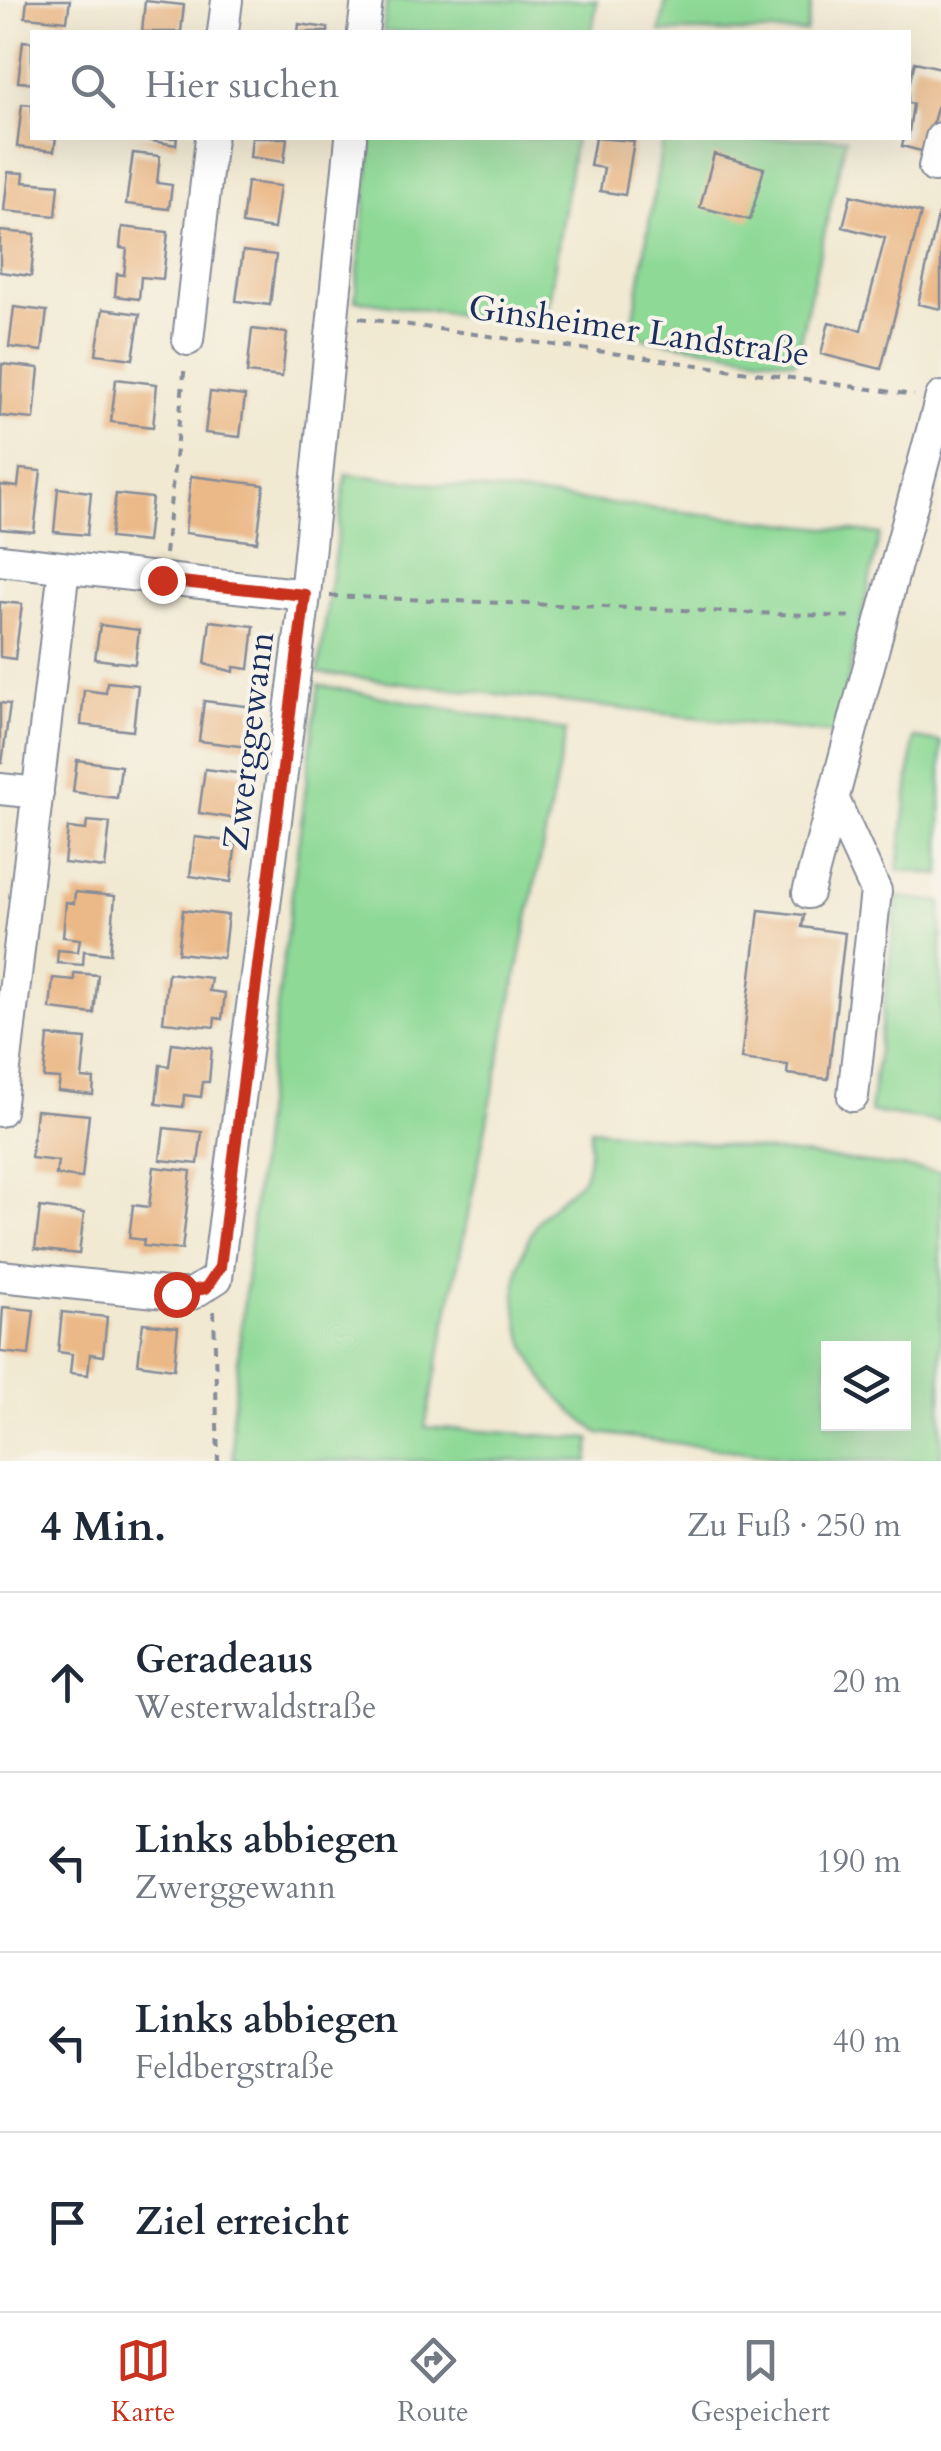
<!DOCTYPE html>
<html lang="de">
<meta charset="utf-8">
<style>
:root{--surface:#fff;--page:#f6f6f7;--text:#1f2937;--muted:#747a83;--line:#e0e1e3;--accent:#c8321e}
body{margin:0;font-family:Cardo,serif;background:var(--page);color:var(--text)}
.controls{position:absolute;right:30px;bottom:30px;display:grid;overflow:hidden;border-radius:0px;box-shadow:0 10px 40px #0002}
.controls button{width:90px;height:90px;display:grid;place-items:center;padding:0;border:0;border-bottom:2px solid var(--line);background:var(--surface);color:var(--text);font:50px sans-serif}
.stop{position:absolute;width:30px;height:30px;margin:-22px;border:8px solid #c8321e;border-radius:50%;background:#fff}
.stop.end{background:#c8321e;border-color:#fff;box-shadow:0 2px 10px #0008}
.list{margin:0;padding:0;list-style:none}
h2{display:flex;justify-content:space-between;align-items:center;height:130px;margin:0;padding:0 40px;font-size:42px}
h2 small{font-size:32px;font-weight:400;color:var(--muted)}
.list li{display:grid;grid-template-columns:65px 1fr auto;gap:30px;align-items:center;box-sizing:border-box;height:180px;padding:0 40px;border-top:2px solid var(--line)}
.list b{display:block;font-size:38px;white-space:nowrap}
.list p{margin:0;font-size:32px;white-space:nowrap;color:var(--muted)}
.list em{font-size:32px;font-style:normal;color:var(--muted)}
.icon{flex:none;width:55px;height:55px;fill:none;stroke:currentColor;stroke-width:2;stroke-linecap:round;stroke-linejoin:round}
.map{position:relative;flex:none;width:941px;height:1461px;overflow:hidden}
.search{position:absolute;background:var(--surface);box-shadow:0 10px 40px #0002;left:30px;right:30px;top:30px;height:110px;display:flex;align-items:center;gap:25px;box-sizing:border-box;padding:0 35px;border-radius:0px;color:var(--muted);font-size:38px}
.sheet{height:850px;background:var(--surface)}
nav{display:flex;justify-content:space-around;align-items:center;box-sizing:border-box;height:140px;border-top:2px solid var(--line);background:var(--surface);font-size:28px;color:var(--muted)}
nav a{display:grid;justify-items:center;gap:5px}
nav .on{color:var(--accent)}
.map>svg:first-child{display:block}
</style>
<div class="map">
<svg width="941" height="1461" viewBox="0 0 941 1461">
<rect width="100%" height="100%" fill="#f7f3e8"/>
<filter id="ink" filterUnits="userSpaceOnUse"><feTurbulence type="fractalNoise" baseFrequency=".01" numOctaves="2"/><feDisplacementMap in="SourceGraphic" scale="20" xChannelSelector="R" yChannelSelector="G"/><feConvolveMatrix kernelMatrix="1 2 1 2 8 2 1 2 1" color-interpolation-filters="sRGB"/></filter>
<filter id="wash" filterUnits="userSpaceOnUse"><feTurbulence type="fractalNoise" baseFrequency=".0048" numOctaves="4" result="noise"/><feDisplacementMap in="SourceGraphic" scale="40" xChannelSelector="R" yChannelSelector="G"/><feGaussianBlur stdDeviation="2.25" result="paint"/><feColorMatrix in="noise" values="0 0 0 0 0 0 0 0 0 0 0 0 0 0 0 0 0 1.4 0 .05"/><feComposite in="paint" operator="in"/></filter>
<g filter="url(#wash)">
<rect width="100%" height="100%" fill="#f1e9d2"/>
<!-- green -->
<path fill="#8ed996" stroke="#54847a" stroke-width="2.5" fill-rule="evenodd" d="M387,0H597L592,32H383Z
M666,0H812L806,32H660Z
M372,138H575L545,327L355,300Z
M663,138H846L795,362L631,336Z
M346,474L880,534L836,734L318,673Z
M319,685L566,731L425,1427L591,1439L588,1461H234L232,1419L263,1116Z
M914,738L941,742V875L898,870Z
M898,897L941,902V1122L870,1112Z
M591,1129L941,1172V1461H815L599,1433C529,1383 489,1304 537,1223C548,1205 577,1189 585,1174C590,1162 589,1142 591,1129ZM828,1348H904V1424H828Z"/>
<g id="blocks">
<!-- building -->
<path fill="#ebb988" d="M27,0H70L67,21L25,17Z
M145,1L184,5L181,32H142Z
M299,24L328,28V32H298Z
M23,41L32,42V83L18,82Z
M915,62L941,68V93L925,152L902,146L904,138H908L913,104L908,103V88Z
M22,104L32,105V138H56L54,151L17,147Z
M134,138H177L176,145Z
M252,138H287L284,162L250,157Z
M595,138L634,141L625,195L600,191L604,168L590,166Z
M133,153L160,156L157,183L172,185L169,209L126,204Z
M714,154L764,168L750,220L700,207Z
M8,172L24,173L23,182L59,185L56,216L4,211Z
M247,182L280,186L274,229L242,224Z
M851,195L921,213L881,369L821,354L829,322L861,330L885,238L843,227Z
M939,212H941V309L918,304Z
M122,227L168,232L163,279L141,277L139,299L115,296L117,274L124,275L127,249L120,248Z
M0,231L35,234L31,276L0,272Z
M243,251L276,255L270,305L236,301Z
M14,307L47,311L42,351L9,347Z
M103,309L140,314L133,359L96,354Z
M252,329L287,333L282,377L247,373Z
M2,364L39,368L34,419L0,416Z
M116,379L157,384L153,427L111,422Z
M210,392L245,396L240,437L205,433Z
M20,469L41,471L34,532L0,529V485L18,487Z
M191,476L264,485L257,542L185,533Z
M58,488L91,492L87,535L54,532Z
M116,494L152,498L147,542L110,538Z
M0,602L22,604L15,659L0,657Z
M210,621L254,626L249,669L234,667V672L205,664Z
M100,625L139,630L135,664L95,659Z
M107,682L138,685L133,731L81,725L84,690L106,693Z
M204,701L254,707L248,747L199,741Z
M0,703L10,704L2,763H0Z
M77,760L121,766L117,798L73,792Z
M205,769L245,774L238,819L199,813Z
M87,821L110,823L105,868L64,863L68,828L86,830Z
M195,837L236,842L231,882L190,876Z
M75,892L115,896L110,954L84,951L83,965L57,963L58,950L78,952L80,939L63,937L66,902L74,903Z
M183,910L228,915L223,958L178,953Z
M759,910L804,915L802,927L845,933L828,1079L787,1074L788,1065L741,1059Z
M74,973L98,975L94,1014L50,1009L53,978L74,980Z
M168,973L211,978L209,991L225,993L222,1019L215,1018L214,1027L163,1022Z
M48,1036L86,1039L82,1078L94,1079L93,1095L58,1091L60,1079L44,1078Z
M172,1043L212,1048L209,1082H203L201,1097L184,1095L183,1107L156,1104L160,1065L169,1066Z
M36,1110L89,1115L82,1178L56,1175L58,1161L31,1158Z
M164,1128L202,1132L198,1164L160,1160Z
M154,1167L191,1171L182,1250L143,1246L144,1240L129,1238L133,1205L149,1207Z
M40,1207L84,1213L79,1254L35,1249Z
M3,1307L34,1310L29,1355L0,1352Z
M62,1312L107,1317L103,1356L90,1354L88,1375L70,1373L72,1354L58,1352Z
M143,1323L178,1327L174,1369L138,1364Z"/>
</g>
</g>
<g filter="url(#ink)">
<use href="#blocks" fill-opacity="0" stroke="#868c98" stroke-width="2.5"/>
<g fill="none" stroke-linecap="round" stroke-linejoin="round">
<defs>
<path id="minor" d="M223,32L227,0
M363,32L367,0
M934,167L941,138
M188,340L211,138
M0,560L305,595
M0,789L38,793
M834,800L876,891L853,1096
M808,893L941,397
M0,1111L64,568
M0,1276L176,1294H192L217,1278L305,595L351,138"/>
</defs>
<!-- minor casing -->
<use href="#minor" stroke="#868c98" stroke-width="34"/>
<!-- path -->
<path stroke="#868c98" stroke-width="4" stroke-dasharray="8 8" stroke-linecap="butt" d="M359,318L914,395
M165,554L185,364
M330,596L855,617
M214,1311L218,1461"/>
<!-- minor -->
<use href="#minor" stroke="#fff" stroke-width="30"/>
</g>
</g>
<g fill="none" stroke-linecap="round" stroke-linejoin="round" filter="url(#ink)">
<!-- route -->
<path stroke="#c8321e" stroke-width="12" d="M162,580L305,595L220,1267L206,1288L176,1294"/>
</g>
<g text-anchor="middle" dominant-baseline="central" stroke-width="8" stroke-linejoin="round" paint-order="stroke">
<!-- street labels -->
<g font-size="35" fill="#1b2f5e" stroke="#f7f3e8">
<text transform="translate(639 331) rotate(8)">Ginsheimer Landstraße</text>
<text transform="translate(249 741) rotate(-83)">Zwerggewann</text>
</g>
</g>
</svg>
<div class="controls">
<button><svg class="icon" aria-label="layers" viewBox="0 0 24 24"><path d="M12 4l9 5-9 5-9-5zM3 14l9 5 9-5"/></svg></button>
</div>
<div class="stop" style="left:176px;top:1294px"></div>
<div class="stop end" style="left:162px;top:580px"></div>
<div class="search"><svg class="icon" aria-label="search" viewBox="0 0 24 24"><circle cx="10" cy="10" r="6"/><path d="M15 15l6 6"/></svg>Hier suchen</div>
</div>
<section class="sheet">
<h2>4 Min.<small>Zu Fuß · 250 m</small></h2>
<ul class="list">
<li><svg class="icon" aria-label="ahead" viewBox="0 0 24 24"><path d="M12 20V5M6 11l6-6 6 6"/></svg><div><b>Geradeaus</b><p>Westerwaldstraße</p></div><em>20 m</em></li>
<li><svg class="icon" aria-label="left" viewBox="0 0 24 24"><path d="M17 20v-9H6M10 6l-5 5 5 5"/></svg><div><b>Links abbiegen</b><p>Zwerggewann</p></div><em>190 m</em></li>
<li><svg class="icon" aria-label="left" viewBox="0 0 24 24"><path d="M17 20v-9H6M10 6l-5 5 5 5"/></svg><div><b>Links abbiegen</b><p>Feldbergstraße</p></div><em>40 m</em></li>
<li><svg class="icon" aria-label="arrive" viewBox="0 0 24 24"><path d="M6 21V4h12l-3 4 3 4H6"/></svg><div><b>Ziel erreicht</b></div></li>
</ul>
</section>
<nav>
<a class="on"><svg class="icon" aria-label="map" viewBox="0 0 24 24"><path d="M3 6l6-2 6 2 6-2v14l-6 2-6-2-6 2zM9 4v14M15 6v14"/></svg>Karte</a>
<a><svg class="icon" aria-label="directions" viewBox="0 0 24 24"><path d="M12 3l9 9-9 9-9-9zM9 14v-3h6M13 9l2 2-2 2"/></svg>Route</a>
<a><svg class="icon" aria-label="saved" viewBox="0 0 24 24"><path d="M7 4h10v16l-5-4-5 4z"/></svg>Gespeichert</a>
</nav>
